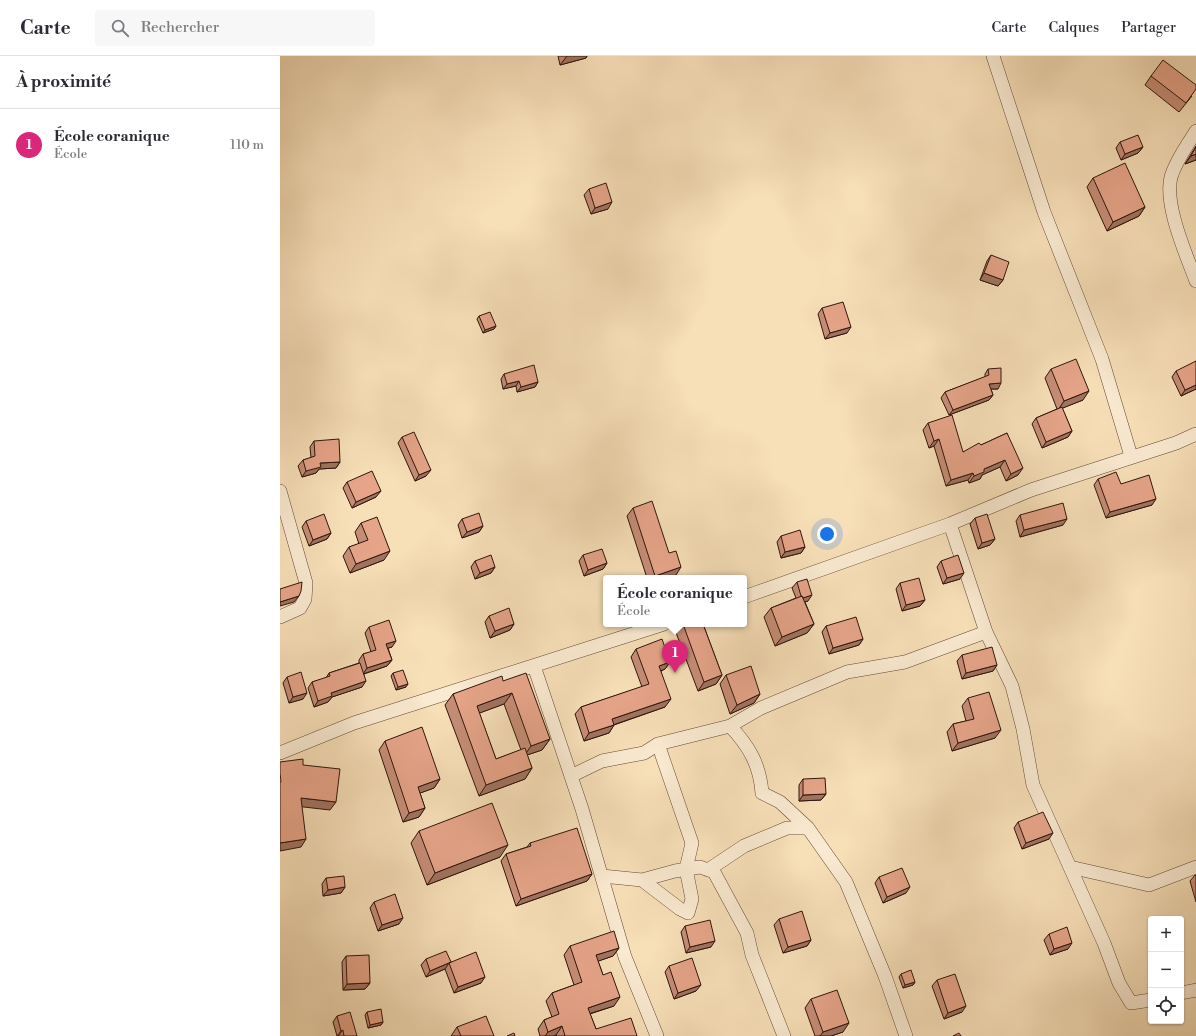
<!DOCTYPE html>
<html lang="fr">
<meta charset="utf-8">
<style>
:root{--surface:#fff;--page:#f7f7f7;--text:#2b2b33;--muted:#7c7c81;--line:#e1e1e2;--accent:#db2777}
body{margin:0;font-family:"Libre Bodoni",serif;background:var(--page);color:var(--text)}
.controls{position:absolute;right:12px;bottom:12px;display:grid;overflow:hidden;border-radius:4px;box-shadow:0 1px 3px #0004}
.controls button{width:36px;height:36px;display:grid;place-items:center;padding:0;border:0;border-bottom:1px solid var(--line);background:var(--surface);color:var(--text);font:20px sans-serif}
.you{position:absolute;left:547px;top:478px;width:14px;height:14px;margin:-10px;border:3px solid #fff;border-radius:50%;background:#1a73e8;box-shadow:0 0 0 6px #1a73e833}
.badge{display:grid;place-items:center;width:26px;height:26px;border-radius:50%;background:var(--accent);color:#fff;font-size:13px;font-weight:700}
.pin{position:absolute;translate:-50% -33px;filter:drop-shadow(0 1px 2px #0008)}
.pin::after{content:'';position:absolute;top:21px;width:14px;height:12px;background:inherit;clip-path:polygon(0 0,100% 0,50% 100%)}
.popup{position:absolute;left:323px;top:519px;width:144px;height:52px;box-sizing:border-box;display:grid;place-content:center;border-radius:4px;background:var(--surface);filter:drop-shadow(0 1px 3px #0005);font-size:13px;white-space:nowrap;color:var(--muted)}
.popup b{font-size:15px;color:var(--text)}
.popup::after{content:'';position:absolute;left:50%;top:100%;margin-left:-8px;border:8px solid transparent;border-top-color:var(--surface)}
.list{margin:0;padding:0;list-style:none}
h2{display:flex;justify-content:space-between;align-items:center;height:52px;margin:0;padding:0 16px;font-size:17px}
h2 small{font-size:13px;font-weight:400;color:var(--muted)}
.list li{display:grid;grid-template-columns:26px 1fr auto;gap:12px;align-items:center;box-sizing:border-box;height:72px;padding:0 16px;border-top:1px solid var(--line)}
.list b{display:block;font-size:15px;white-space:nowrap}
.list p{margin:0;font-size:13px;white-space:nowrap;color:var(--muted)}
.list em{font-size:13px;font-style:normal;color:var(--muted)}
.icon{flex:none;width:22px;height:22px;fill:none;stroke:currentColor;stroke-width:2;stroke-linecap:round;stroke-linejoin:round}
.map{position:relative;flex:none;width:916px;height:980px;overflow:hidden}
header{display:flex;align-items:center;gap:24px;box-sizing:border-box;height:56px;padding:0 20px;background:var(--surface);border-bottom:1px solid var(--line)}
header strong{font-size:19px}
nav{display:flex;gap:22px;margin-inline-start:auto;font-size:14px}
.search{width:280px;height:36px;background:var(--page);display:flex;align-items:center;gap:10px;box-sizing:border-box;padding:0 14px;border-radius:4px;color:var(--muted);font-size:15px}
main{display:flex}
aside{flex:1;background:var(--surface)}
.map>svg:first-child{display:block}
</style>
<header>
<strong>Carte</strong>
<div class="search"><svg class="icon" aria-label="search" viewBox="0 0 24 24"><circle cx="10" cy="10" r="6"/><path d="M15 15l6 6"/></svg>Rechercher</div>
<nav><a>Carte</a><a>Calques</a><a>Partager</a></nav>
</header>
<main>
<aside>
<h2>À proximité<small></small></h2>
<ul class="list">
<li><span class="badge">1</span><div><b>École coranique</b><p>École</p></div><em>110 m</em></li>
</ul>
</aside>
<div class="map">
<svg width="916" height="980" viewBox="0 0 916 980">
<rect width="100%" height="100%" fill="#f7dfb8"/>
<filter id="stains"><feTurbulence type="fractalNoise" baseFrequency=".005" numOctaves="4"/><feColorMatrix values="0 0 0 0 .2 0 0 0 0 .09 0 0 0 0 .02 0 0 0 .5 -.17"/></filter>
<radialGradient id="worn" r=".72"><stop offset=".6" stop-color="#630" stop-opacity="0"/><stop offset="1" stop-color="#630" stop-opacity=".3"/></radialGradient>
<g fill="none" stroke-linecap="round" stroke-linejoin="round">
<defs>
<path id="street" d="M713,0L764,156L822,303L851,400
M916,75C907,90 896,104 891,121C884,149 906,198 916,225
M0,435L26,527L25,543L20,552L0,561
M464,541L670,468L751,434L896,387L916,378
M706,576L732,630L743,673L753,729L824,887L839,927L851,947L871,944
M254,610L302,753L345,901L377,980
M450,670C469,690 480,709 482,737L500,746L528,772
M378,688L450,670L481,652L567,616L625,606L706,576L670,468
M0,697L74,667L384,568
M291,720L322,705L364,697L378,688L412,787L406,813L412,843L408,857L400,853L362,824L322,820
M790,811L869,829L916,811
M428,814L464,790L507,772H528L566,826L605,920L626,980
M362,824L395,815L420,811L434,816L467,877L472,899L504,980
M901,937L916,934"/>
</defs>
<!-- street casing -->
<use href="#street" stroke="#614837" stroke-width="14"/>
<!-- street -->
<use href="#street" stroke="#faead1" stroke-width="13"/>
</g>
<!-- wall -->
<path fill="#c68d76" stroke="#2f150c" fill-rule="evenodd" d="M278,0H307L306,2L280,9Z
M871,20L912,40L899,56L865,29Z
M840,86L863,91L858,97L841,104L836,92Z
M916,90V104L905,108Z
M813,122L865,151L859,160L827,175L807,131Z
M309,133L328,153L311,158L304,139Z
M711,199L723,224L718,230L700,224L707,205Z
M542,252L567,277L545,283L538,258Z
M199,260L216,270L214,273L203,277L197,263Z
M708,313L718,333H711L713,339L709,344L669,359L661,342L665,336L705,321V318Z
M771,313L803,344L782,352L792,375L788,381L762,392L752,368L756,362L777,353L765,322Z
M896,315L916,333L901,340L892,321Z
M224,318L258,326L255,331L237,336L236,330L223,333L221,323Z
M648,367L683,396L701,389L727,377L738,419L726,425L720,411L702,419L700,423L689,427L688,424L666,430L654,390L649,392L643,374Z
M122,381L146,420L135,425L118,387Z
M34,385L60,406L56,412L39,413L36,417L22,421L18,410L23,404L31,402L30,391Z
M818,423L841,428L872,449L826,462L814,429Z
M67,426L96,441L72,452L63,432Z
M353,452L396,519L387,522H367L347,460Z
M740,459L783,469L740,481L736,465Z
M695,462L715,483L710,489L698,493L690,468Z
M182,463L203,470L199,476L182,482L178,469Z
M26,465L51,477L47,483L29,490L22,471Z
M81,467L104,504L70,517L63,500L69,491L79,488L75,476Z
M501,480L525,491L521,497L501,502L497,486Z
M303,499L327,507L323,513L304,520L299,505Z
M195,505L215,511L211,517L195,523L191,511Z
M661,505L680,523L663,528L657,511Z
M517,526L528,545L525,546L534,568L527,577L495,590L484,561L491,552L516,542L512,532Z
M620,527L645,544L640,550L622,555L616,533Z
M209,560L234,568L230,574L210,582L205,566Z
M400,568H423L442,619L436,628L418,635L395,574Z
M546,570L583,583L579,589L549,598L542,576Z
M89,571L112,591L108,592L112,604L107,610L84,618L82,631L52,641L48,646L34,651L28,632L32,626L46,622L49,617L79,607V604L83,598L91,596L85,577Z
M356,593L390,606L385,613L381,615L385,651L334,669L329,677L304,685L295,658L301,651L362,631L351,601Z
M682,599L717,609L713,615L682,623L677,605Z
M113,617L126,631L116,634L111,620Z
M446,619L480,638L474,647L450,658L440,628Z
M7,621L23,643L9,647L3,627Z
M223,625L270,683L262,694L247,699L252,712L245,723L199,740L165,649L173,638ZM224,648L241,694L216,703L199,657Z
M688,642L715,682L672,695L667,676L673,668L686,665L682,650Z
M105,685L160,723L154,732L140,737L145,752L139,761L123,766L99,694Z
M523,723L546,738L541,744L519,745V729Z
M738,766L769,783L742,793L734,772Z
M139,775L220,801L147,829L131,787Z
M250,787L312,818L307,825L236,850L221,805L226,798L247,791Z
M915,819H916V846L910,825Z
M599,821L626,837L603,847L595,827Z
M46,822L65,831L61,837L43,840L42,828Z
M94,846L119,868L98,875L90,852Z
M499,863L531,884L527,890L503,897L494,869Z
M405,870L431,891L406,897L401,876Z
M769,878L788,893L770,899L764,884Z
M290,890L339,892L333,900L318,905L334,950L310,958L316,973L357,980H276V979L273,980H260L258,973L264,964L272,961L266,945L272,937L294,929L284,899Z
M66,900L90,927L85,933L63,934L62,906Z
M146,903L171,906L201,927L174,937L165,913L146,921L141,909Z
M389,910L416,935L394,943L385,916Z
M621,918L635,926L633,929L623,932L619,921Z
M657,924L682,956L664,963L652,930Z
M531,943L563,976L551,980H535L525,952Z
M87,956L103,966L101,969L88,972L85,959Z
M57,960L77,980H57L53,966Z
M177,971L214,980H171Z"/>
<!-- shaded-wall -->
<path fill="#a17360" stroke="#2f150c" d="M287,0H307L306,2L280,9Z
M863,91L858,97L841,104L845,98Z
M916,98V104L905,108L911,100Z
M332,146L328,153L311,158L315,152Z
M865,151L859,160L827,175L833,166Z
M704,217L723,224L718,230L700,224Z
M216,270L214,273L203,277L205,274Z
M571,271L567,277L545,283L550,277Z
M239,325L236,330L223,333L227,328Z
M258,326L255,331L237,336L241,331Z
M721,327L718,333H705L709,328Z
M916,329V333L901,340L905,334Z
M809,335L803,344L778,354L784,345Z
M713,339L709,344L669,359L673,354Z
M792,375L788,381L762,392L766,386Z
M659,383L654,390L649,392L654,385Z
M725,404L720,411L702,419L700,423L689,427L694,420L704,413Z
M60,406L56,412L39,413L36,417L22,421L26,415L40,407Z
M743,412L738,419L726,425L731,418Z
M151,414L146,420L135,425L139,419Z
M693,417L688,424L666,430L671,424Z
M101,435L96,441L72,452L76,446Z
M876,443L872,449L826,462L830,456Z
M787,463L783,469L740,481L744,474Z
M203,470L199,476L182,482L187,476Z
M51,477L47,483L29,490L33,484Z
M715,483L710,489L698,493L702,487Z
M525,491L521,497L501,502L505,496Z
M110,495L104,504L70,517L76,508Z
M327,507L323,513L304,520L308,514Z
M215,511L211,517L195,523L200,517Z
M401,511L396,519L387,522H374L375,520Z
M684,517L680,523L663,528L667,522Z
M532,539L528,545L518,548L522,542Z
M19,540L14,546L0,550V546Z
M645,544L640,550L622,555L626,549Z
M234,568L230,574L210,582L215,575Z
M534,568L527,577L495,590L502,581Z
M583,583L579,589L549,598L553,592Z
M116,585L112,591L102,594L106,588Z
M112,604L107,610L83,618L87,612Z
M390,606L385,613L373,618L379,610Z
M717,609L713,615L682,623L686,617Z
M442,619L436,628L418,635L424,626Z
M86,625L82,631L52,641L48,646L34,651L38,645L51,637Z
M128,628L126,631L116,634L118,631Z
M27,637L23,643L9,647L13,641Z
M232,637L224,648L189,661L197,650Z
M480,638L474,647L450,658L457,649Z
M391,643L385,651L327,671L332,663Z
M334,669L329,677L304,685L309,677Z
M721,674L715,682L672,695L678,687Z
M270,683L262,694L244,700L251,690Z
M252,712L245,723L199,740L206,729Z
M160,723L154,732L132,740L138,731Z
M546,738L541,744L519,745L523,739Z
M21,742L56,746L50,754L15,750Z
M145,752L139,761L123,766L129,757Z
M773,777L769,783L742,793L746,787Z
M26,783L21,791L0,795V787Z
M228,789L220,801L147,829L155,817Z
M312,818L307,825L236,850L241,843Z
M65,831L61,837L43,840L48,834Z
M630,831L626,837L603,847L607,841Z
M123,862L119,868L98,875L102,869Z
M531,884L527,890L503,897L508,891Z
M435,885L431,891L406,897L410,891Z
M792,887L788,893L770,899L774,893Z
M339,892L333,900L310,908L316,899Z
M169,907L165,913L146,921L150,915Z
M205,921L201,927L174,937L178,931Z
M635,926L633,929L623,932L625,929Z
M90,927L85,933L63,934L67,928Z
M421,929L416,935L394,943L398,937Z
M340,941L334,950L302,960L308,952Z
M686,950L682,956L664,963L668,957Z
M103,966L101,969L88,972L90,969Z
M569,967L563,976L551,980H540L543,976Z
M282,970L276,979L273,980H265L268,976Z
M63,974L58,980H57L61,975Z"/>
<!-- building -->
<path fill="#e6a489" stroke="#2f150c" d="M883,4L916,29V33L906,47L871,20Z
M858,79L863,91L845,98L840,86Z
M916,91V98L911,100Z
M845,107L865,151L833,166L813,122Z
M326,127L332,146L315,152L309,133Z
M711,199L729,206L723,224L704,217Z
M563,246L571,271L550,277L542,252Z
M210,256L216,270L205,274L199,260Z
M796,303L809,335L784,345L771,313Z
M916,305V329L905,334L896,315Z
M254,309L258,326L241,331L239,325L227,328L224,318Z
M721,312V327L709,328L713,339L673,354L665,336L709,319L708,313Z
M782,351L792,375L766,386L756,362Z
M672,359L683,396L699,387L701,389L727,377L743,412L731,418L725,404L704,413V416L694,420L693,417L671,424L659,383L654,385L648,367Z
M134,376L151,414L139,419L122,381Z
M59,383L60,406L40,407L41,411L26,415L23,404L35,400L34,385Z
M92,415L101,435L76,446L67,426Z
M836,416L841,428L869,419L876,443L830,456L818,423Z
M372,445L389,497L396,495L401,511L375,520L353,452Z
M783,447L787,463L744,474L740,459Z
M199,457L203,470L187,476L182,463Z
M44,458L51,477L33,484L26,465Z
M707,458L715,483L702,487L695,462Z
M97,461L110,495L76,508L69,491L88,484L81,467Z
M520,474L525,491L505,496L501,480Z
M322,493L327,507L308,514L303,499Z
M211,499L215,511L200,517L195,505Z
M678,499L684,517L667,522L661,505Z
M639,522L645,544L626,549L620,527Z
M527,523L532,539L523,542L522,540H521L517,526Z
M22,526L21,535L19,540L0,546V533Z
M522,540L534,568L502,581L491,552Z
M229,552L234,568L215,575L209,560Z
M576,561L583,583L553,592L546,570Z
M109,564L116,585L106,588L112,604L87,612L83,598L96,594L89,571Z
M403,568H423L442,619L424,626Z
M382,583L390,606L379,610L391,643L332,663L334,669L309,677L301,651L369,628L356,593Z
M712,591L717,609L686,617L682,599Z
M80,607L86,625L51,637L52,640L38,645L32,626L50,620L49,617Z
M471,610L480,638L457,649L446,619Z
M123,614L128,628L118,631L113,617Z
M21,616L27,637L13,641L7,621Z
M246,617L270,683L251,690L232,637L197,650L216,703L245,692L252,712L206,729L173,638L222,620L223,625Z
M709,636L721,674L678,687L673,668L694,663L688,642Z
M142,671L160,723L138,731L145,752L129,757L105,685Z
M23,703V709L60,713L56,746L21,742L26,783L0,787V726H1L0,717V706Z
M545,722L546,738L523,739V723Z
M212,747L228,789L155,817L139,775Z
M763,756L773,777L746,787L738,766Z
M297,772L312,818L241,843L226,798L251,790L250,787Z
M622,812L630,831L607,841L599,821Z
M64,820L65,831L48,834L46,822Z
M115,838L123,862L102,869L94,846Z
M522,855L531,884L508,891L499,863Z
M430,864L435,885L410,891L405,870Z
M787,871L792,887L774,893L769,878Z
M334,875L339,892L316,899L323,919L331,916L340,941L308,952L316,973L351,962L357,980H285L282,970L268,976L264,964L279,958L272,937L302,926L290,890Z
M166,895L171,906L150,915L146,903Z
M196,896L205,921L178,931L169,907Z
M89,899L90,927L67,928L66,900Z
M412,902L421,929L398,937L389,910Z
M631,914L635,926L625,929L621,918Z
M675,918L686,950L668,957L657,924Z
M557,934L569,967L543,976L531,943Z
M101,953L103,966L90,969L87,956Z
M70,956L77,980H64L63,974L61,975L57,960Z
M206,960L214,980H181L177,971Z
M234,977L235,980H227Z
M679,977L681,980H673Z"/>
<rect width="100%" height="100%" filter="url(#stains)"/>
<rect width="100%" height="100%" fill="url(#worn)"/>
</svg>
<div class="controls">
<button>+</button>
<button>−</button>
<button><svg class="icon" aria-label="locate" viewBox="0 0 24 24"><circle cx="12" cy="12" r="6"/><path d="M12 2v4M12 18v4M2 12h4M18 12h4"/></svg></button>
</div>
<div class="you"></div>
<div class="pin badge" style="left:395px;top:617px">1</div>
<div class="popup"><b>École coranique</b>École</div>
</div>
</main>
